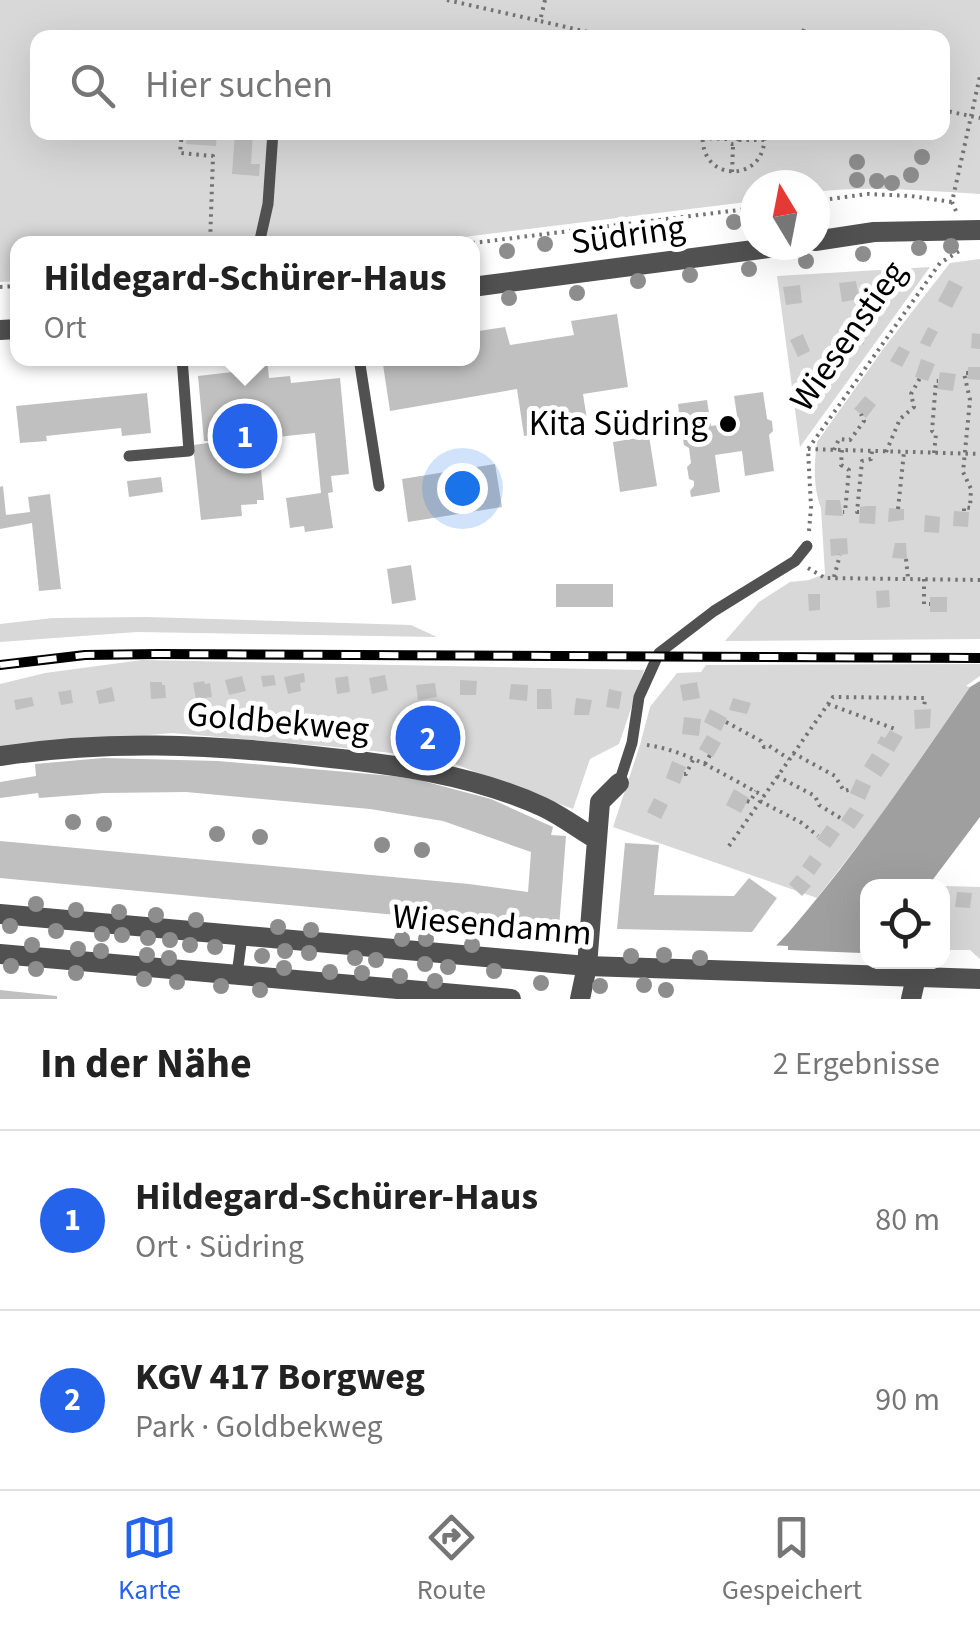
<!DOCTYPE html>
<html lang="de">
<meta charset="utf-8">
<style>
:root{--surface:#fff;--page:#f2f2f2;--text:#222;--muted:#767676;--line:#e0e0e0;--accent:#2563eb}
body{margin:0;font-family:"Source Sans 3",sans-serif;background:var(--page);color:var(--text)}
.controls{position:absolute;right:30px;bottom:30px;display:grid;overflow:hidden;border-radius:20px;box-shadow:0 10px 40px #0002}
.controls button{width:90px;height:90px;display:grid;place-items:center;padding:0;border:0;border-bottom:2px solid var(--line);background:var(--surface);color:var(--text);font:50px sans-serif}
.compass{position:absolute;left:740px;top:170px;width:90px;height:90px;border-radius:50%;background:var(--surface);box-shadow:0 10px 40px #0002;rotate:350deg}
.you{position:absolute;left:462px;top:488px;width:35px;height:35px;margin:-25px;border:8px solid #fff;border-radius:50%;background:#1a73e8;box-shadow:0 0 0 15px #1a73e833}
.badge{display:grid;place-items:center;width:65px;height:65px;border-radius:50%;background:var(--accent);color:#fff;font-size:32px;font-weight:700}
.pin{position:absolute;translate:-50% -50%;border:5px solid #fff;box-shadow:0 2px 10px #0006}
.popup{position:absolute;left:10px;top:236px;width:470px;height:130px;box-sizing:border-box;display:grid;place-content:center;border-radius:20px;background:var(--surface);filter:drop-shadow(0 2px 8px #0005);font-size:32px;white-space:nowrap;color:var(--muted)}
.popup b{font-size:38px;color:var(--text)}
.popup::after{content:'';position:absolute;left:50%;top:100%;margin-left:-20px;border:20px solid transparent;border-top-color:var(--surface)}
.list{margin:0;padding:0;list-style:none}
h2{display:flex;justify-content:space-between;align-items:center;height:130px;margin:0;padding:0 40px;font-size:42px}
h2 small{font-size:32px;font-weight:400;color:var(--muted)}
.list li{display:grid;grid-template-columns:65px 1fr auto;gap:30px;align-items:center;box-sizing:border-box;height:180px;padding:0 40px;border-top:2px solid var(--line)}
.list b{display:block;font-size:38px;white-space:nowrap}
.list p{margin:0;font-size:32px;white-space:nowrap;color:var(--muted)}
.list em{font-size:32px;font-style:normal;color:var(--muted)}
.icon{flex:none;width:55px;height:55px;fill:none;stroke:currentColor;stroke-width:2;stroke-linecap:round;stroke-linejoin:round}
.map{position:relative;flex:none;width:980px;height:999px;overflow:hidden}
.search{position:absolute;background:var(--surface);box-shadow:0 10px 40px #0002;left:30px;right:30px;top:30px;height:110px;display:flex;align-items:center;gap:25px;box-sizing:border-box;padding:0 35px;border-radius:20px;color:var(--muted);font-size:38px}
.sheet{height:490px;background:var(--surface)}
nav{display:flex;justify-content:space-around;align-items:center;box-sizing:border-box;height:140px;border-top:2px solid var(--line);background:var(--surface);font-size:28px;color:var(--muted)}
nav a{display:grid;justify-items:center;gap:5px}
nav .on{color:var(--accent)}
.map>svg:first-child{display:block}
</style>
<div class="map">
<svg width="980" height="999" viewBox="0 0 980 999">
<rect width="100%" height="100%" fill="#fff"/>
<!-- green -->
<path fill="#d8d8d8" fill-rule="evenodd" d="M0,0H980V194C925,191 870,185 815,192V185H755V201L416,243L18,244L17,281L0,282ZM38,38H942V132H38Z
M980,259V639L725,641L759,602L790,582L809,580L825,574L821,508C813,488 814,463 817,442L884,348L950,263Z
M930,267L800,447L777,276Z
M147,617L411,625L437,637L137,632L0,642V624L53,618Z
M142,660L644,670L619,744L590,759L573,809L439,758L335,747L172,733L0,748V684L45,673Z
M980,664V676L966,686L970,687L880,817L817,898L613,827L640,745L650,707L677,673L701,672L706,665Z
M946,886L980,887V959L970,950H943V891Z"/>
<!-- water -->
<path fill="#9f9f9f" d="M980,681V817L928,886H868V962L724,999C745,977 767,956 788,933C855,856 912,771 970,687Z"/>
<!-- pier -->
<path fill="#fff" d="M769,945L788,946V950L861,953L862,949H867L868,962H874L845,999H719Z"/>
<!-- building -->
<path fill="#c0c0c0" d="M244,32L285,35V38H243Z
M187,132H217L216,146L186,144Z
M235,132H253L251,164H260L259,176L232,174Z
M288,132H330L329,140L287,137Z
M949,280L963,287L952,308L938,301Z
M856,281L859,299L842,302L839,283Z
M800,285L802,303L786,305L783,287Z
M617,314L628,387L583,394L588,426L524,436L517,389L390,411L382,358H472V332L505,327L510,345L574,335L571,321Z
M928,327L938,332L930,347L920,343Z
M861,328L864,344L851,347L848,331Z
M972,333L980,334V349L971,348Z
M803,334L810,351L798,357L790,340Z
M899,346L910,352L902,367L890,361Z
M267,358L269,378L290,376L291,383L340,378L349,474L331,476L333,492L328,493L333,528L305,532L304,526L290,528L286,498L321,493L315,433L258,439L264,500H257V504L241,505L242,516L201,520L193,445L208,443V441H204L198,376L241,371L240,360Z
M921,359L935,364L928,381L915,377Z
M968,367H980V380L967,379Z
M940,372L956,374L953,391L937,389Z
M763,392L767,419L772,421L773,431L769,435L774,471L745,476L742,451L715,455L720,492L691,497L690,491L694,486V481L689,479L687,467L691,463L689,448L684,445L682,433L686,430L684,415L679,412L678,404L707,400L711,426L738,422L734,396Z
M147,393L151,433L122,436L121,428L46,436L47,441L20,443L16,406Z
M865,396L876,405L866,418L854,409Z
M649,436L657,486L620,492L613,442Z
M495,464L502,507L408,522L402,479Z
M161,477L163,492L129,497L127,481Z
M3,486L6,515L30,512L28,497L50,494L61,589L39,591L32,523L0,529V487Z
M826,500H840L843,516L825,515Z
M867,506H876L875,524L859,523L860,507Z
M889,508L904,509V520L888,522Z
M954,511L969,512L968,527L953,526Z
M925,515L940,517L939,533L924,532Z
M847,538L848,554L831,556L830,539Z
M895,543H906L907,559L892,558Z
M411,565L416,600L392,604L387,569Z
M556,584H613V607H556Z
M889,590L890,607L877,608L876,591Z
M808,594H820V610L809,611Z
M930,597H947V612H930Z
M304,673L305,682L300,683L301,691L288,694L284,677Z
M274,675L276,685L263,687L261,676Z
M385,675L388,690L372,694L369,678Z
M242,676L246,691L229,695L225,680Z
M348,676L350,692L337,694L335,678Z
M460,680L477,681L476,695H460Z
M204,681L205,684L210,683L212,697L196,699L193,683Z
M150,682H162V685H165L166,698L151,699Z
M697,682L700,698L683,701L680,685Z
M435,683L437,697L418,700L416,685Z
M511,684L528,685L527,701L509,699Z
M112,687L115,701L99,704L96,691Z
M537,689H551L552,709H537Z
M609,689L622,692L619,709L606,707Z
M71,690L73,703L61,705L58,692Z
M32,697L34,706L16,710L14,700Z
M576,698L592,700L589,715H574Z
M733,698L751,703L747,714L729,710Z
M710,709L727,718L721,731L704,722Z
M931,709L930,728L915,729L914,710Z
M684,717L701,719L699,736L682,734Z
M890,730L903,737L894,752L877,743L881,736L885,738Z
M707,735L721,743L713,757L699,749Z
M872,753L890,764L881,777L864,766Z
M103,758L218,761L393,776L419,780L491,799L553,827L551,835L566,836L559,928L493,924L0,878V841L469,884L528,892L531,852L443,821L370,809L186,792L104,793L39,798L38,793L0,798V782L36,776L35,764Z
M672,761L686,767L680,784L666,778Z
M856,779L871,786L865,800L850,793Z
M734,789L749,798L741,813L726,805Z
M654,798L668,805L661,819L647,812Z
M850,807L864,815L854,829L841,820Z
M827,825L840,834L830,848L817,839Z
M625,843L659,845L654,895L734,896L749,878L777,898L752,932L617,929Z
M810,855L822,864L814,875L802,866Z
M797,875L811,886L802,896L789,884Z
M957,892L972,893L970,908L955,907Z
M0,990L57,996V999H0Z"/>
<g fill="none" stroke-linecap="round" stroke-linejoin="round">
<!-- path -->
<path stroke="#737373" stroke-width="4" stroke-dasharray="2.5 5" stroke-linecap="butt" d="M447,0L540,21
M545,0L540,21L614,38
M801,38L804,29
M942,110L980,118
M182,132L180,153L213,156L210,244
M703,132C697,185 770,184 764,132
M728 139a5 5 0 1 1 10 0a5 5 0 1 1-10 0Z
M702,138L727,139
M739,140H764
M732,172L733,147
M815,201L868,194L911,196L952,202
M956,211L952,202L980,76
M465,244L755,208
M0,287L18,286
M808,449L980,454
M834,450L839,439L850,440L864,421L861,414
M842,450L841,465L849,470L845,512H843
M886,452L900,419L914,407L911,394L920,378
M934,453L936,434L932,431L936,381H938
M898,509L904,452
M964,511V507L970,508L971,489L963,472L970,400L964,373H968
M859,512H857L862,461L871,459L872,451
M809,531L811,507L808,449L940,263L961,250
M906,559L908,578
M808,568L825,578L980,580
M834,577L840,555
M924,579V604H930
M828,704L895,729L894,732
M726,722L761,741L764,747L768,745L789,759
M647,745C690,751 725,776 764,796
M793,753L835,776L844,791L852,789
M705,764L710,755
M684,774H686L694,758
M777,776L815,796L819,805L842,819
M747,801L750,802L756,791
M760,801L802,823L818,836
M729,846L833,697L925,698L924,709"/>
<!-- service -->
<path stroke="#515151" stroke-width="11" d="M259,244L268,204L273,132
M359,358L379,486
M129,456L189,451L182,358
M619,783L632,743L639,697L659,653L714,611L795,561L807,546
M237,975L242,936"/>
<!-- minor -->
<path stroke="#515151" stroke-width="20" d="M815,241L874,232L980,230
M472,287L791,245
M0,330L18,329
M0,756C106,740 207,744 313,756C391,764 471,774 543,807C562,816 579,829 596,839
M580,999L587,966L600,802L619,783
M911,999L916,977"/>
<!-- tertiary -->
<path stroke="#515151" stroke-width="20" d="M0,914L587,966L980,979
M0,954L511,999"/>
<defs>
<path id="rail" d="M0,665L85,655L159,654L980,658"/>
</defs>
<!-- rail casing -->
<use href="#rail" stroke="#000" stroke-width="10"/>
<!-- rail -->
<use href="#rail" stroke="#fff" stroke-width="6" stroke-dasharray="19" stroke-linecap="butt"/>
</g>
<!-- trees -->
<g fill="#8d8d8d">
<circle cx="922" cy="157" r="8"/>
<circle cx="857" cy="162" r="8"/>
<circle cx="911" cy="175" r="8"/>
<circle cx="857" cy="180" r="8"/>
<circle cx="877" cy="181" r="8"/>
<circle cx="892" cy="183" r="8"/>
<circle cx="734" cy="222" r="8"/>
<circle cx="658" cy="228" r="8"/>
<circle cx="620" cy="234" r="8"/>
<circle cx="583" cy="239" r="8"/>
<circle cx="545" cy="244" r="8"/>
<circle cx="951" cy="246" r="8"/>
<circle cx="919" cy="248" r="8"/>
<circle cx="507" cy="251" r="8"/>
<circle cx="863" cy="254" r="8"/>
<circle cx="806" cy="261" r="8"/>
<circle cx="749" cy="269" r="8"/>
<circle cx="690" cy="275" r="8"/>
<circle cx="638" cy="281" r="8"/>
<circle cx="577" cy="293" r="8"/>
<circle cx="509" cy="298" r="8"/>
<circle cx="73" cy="822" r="8"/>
<circle cx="104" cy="824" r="8"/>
<circle cx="217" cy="834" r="8"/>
<circle cx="260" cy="837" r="8"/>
<circle cx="382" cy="845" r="8"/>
<circle cx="422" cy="850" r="8"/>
<circle cx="36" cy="904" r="8"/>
<circle cx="76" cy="910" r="8"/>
<circle cx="119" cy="912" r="8"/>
<circle cx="156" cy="915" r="8"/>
<circle cx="196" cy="920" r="8"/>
<circle cx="10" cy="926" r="8"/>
<circle cx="278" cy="927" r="8"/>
<circle cx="311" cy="930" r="8"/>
<circle cx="56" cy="931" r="8"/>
<circle cx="102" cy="934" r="8"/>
<circle cx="122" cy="935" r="8"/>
<circle cx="148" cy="938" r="8"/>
<circle cx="402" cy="939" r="8"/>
<circle cx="426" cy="939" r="8"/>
<circle cx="170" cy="940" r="8"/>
<circle cx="32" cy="945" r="8"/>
<circle cx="190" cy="945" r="8"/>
<circle cx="472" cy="945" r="8"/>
<circle cx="215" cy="947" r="8"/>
<circle cx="78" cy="949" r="8"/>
<circle cx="101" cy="951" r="8"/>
<circle cx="285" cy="951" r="8"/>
<circle cx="309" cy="953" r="8"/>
<circle cx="147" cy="955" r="8"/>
<circle cx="664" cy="955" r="8"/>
<circle cx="262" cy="956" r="8"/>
<circle cx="631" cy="956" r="8"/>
<circle cx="169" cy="958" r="8"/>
<circle cx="355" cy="958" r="8"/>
<circle cx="700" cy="958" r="8"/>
<circle cx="376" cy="960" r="8"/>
<circle cx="425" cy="964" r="8"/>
<circle cx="11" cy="966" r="8"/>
<circle cx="448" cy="967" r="8"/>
<circle cx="284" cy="968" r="8"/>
<circle cx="36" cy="969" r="8"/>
<circle cx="494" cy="971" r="8"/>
<circle cx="330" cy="972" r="8"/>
<circle cx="76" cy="973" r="8"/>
<circle cx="362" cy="973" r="8"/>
<circle cx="400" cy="976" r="8"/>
<circle cx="144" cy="979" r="8"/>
<circle cx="435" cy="981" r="8"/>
<circle cx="177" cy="982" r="8"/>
<circle cx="541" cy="983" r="8"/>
<circle cx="644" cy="985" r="8"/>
<circle cx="221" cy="986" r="8"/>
<circle cx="600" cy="986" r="8"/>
<circle cx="260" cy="990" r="8"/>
<circle cx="666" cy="990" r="8"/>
</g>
<!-- markers -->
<circle fill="#000" stroke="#fff" stroke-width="4" cx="728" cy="424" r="10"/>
<g text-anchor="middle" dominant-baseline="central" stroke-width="10" stroke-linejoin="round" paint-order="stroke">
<!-- street labels -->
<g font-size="35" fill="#000" stroke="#fff">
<text transform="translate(628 235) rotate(-8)">Südring</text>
<text transform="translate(848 336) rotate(-55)">Wiesenstieg</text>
<text transform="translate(278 722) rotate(5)">Goldbekweg</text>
<text transform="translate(492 925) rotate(5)">Wiesendamm</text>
</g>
<!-- poi labels -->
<g font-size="35" fill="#000" stroke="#fff" text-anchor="end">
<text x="708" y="424">Kita Südring</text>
</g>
</g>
</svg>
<div class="controls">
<button><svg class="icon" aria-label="locate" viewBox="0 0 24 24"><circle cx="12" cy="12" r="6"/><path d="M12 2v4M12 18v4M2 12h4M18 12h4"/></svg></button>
</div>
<svg class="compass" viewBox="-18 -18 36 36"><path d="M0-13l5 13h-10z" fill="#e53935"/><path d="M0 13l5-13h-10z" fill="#767676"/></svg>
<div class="you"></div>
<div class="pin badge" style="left:245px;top:436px">1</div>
<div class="popup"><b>Hildegard-Schürer-Haus</b>Ort</div>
<div class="pin badge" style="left:428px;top:738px">2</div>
<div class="search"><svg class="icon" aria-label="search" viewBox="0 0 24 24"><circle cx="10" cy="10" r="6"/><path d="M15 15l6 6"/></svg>Hier suchen</div>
</div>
<section class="sheet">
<h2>In der Nähe<small>2 Ergebnisse</small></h2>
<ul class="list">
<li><span class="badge">1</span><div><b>Hildegard-Schürer-Haus</b><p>Ort · Südring</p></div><em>80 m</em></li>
<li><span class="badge">2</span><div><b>KGV 417 Borgweg</b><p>Park · Goldbekweg</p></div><em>90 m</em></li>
</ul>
</section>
<nav>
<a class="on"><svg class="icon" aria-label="map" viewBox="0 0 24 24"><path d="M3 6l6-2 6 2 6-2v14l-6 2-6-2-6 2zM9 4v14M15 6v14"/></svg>Karte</a>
<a><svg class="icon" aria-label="directions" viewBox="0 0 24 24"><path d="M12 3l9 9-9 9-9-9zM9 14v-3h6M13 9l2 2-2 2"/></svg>Route</a>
<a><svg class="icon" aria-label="saved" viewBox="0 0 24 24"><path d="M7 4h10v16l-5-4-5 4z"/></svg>Gespeichert</a>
</nav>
